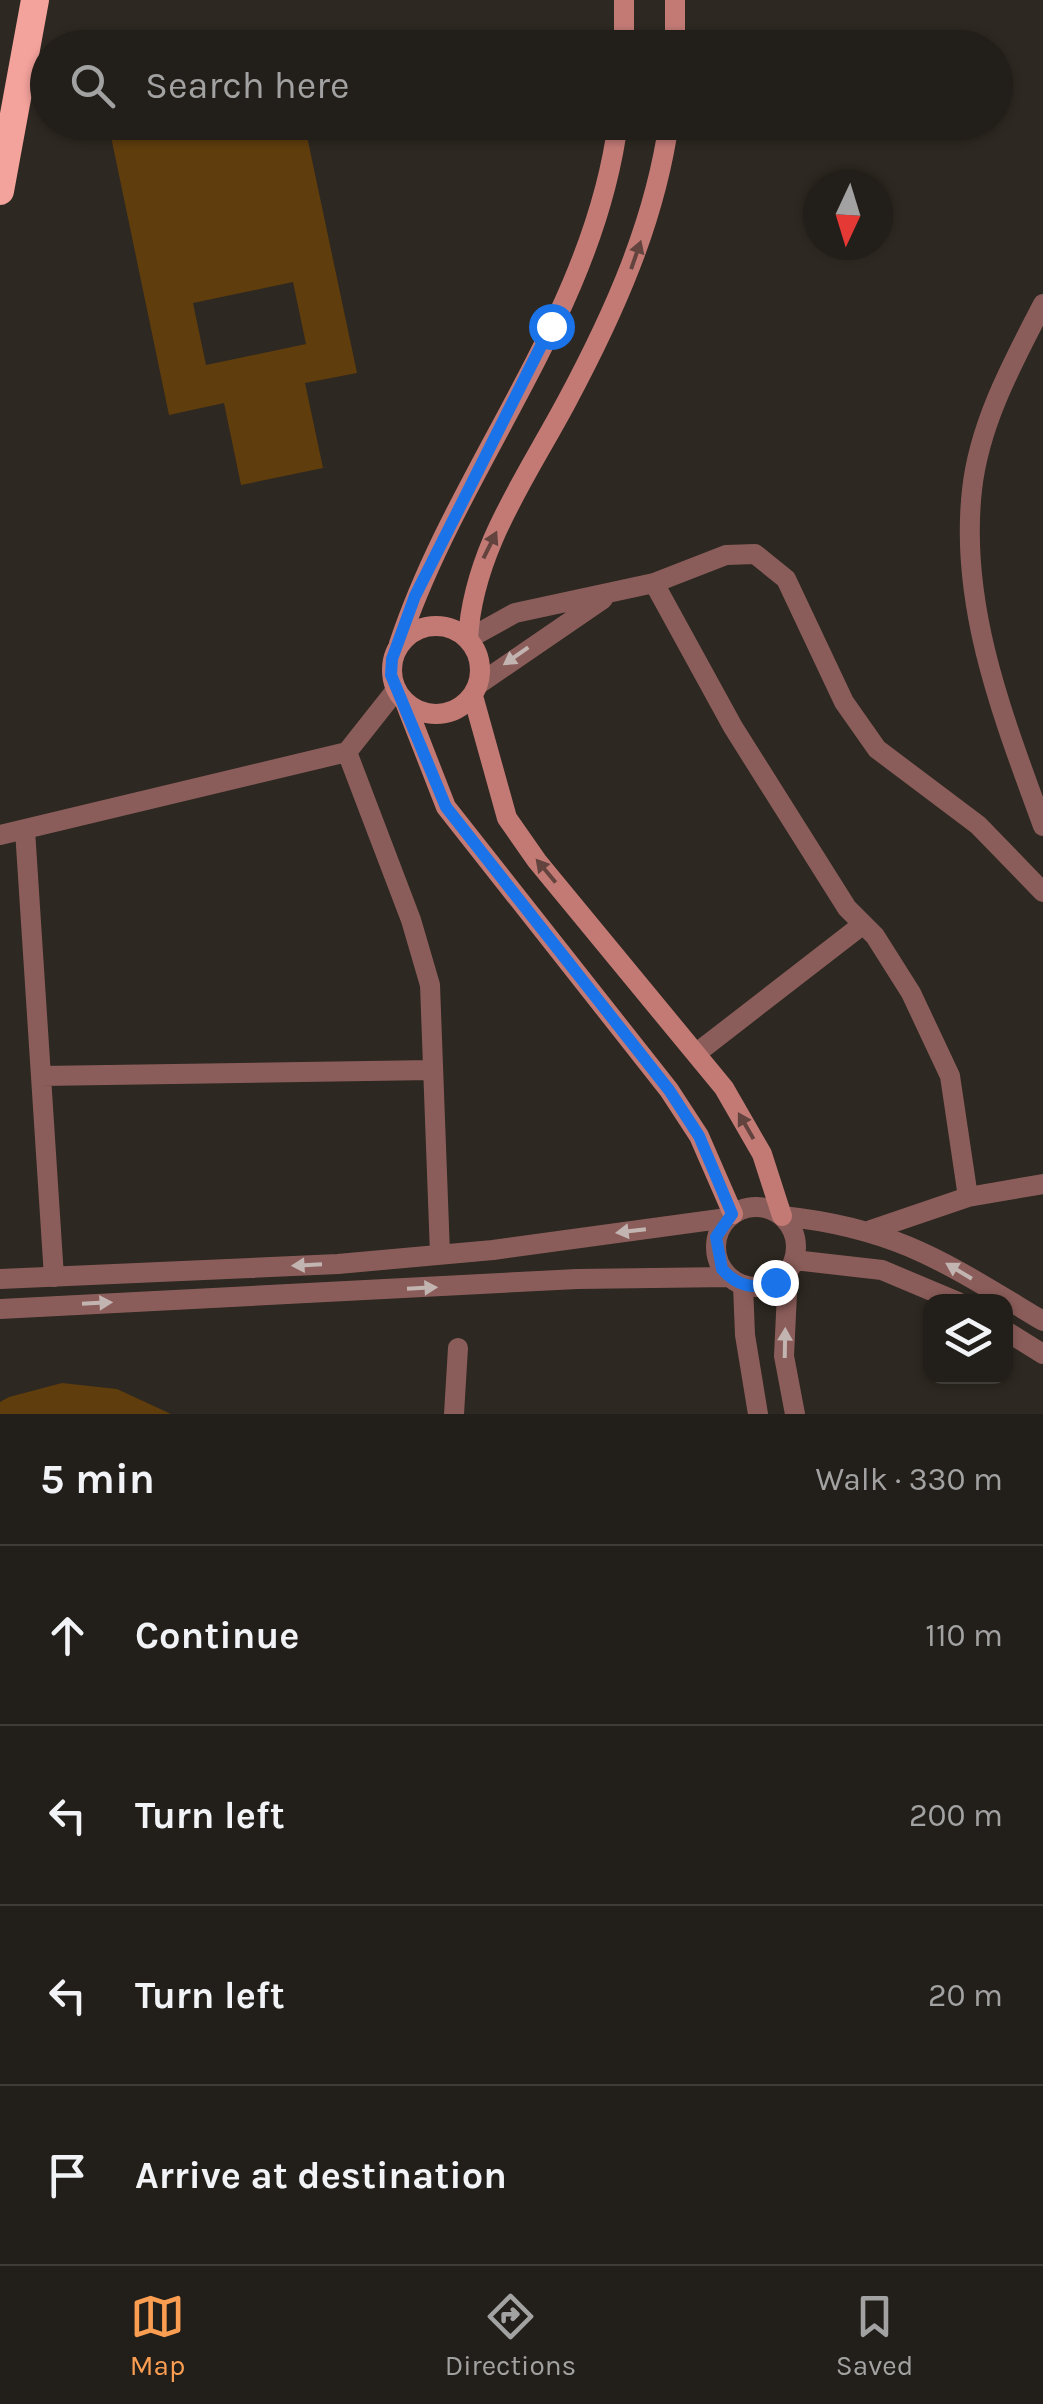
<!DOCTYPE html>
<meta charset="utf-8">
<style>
:root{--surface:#221e19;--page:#2e2b26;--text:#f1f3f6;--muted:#a2a2a2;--line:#3f3c38;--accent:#fc9e52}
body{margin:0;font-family:Karla,sans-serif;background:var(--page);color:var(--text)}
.controls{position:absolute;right:30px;bottom:30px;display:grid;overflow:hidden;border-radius:20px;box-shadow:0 2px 8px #0004}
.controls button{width:90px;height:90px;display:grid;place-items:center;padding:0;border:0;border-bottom:2px solid var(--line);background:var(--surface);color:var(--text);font:50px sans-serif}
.compass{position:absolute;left:803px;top:170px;width:90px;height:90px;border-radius:50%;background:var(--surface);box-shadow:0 2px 8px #0004;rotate:184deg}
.stop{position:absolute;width:30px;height:30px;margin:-22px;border:8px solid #1a73e8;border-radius:50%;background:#fff}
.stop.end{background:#1a73e8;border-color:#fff;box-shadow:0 2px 10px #0008}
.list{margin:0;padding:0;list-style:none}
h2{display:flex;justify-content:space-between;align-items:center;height:130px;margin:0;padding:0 40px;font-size:42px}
h2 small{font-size:32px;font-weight:400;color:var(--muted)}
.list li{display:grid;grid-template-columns:65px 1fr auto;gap:30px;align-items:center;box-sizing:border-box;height:180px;padding:0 40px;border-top:2px solid var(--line)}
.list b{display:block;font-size:38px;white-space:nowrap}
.list em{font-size:32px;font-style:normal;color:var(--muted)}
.icon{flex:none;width:55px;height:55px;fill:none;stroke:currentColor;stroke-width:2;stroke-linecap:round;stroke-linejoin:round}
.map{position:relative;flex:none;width:1043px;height:1414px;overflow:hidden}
.search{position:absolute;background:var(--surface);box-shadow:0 2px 8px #0004;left:30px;right:30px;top:30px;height:110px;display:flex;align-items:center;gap:25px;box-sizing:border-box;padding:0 35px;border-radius:55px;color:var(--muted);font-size:38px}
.sheet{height:850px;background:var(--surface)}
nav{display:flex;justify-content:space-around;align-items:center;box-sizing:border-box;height:140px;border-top:2px solid var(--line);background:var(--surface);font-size:28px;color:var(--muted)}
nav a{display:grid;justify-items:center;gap:5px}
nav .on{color:var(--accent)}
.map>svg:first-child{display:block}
</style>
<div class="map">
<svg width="1043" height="1414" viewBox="0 0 1043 1414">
<rect width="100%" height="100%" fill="#2d2821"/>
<!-- building -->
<path fill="#5f3d0d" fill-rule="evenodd" d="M108,122H304L357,373L305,383L323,468L241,485L224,403L169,415ZM293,282L306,344L206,365L193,303Z
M62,1383L117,1389L171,1414H0V1402L9,1397Z"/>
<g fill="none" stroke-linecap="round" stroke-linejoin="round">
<!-- minor -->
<path stroke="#8b5d5a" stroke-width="20" d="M654,583L733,727L847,908L875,936L911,993L950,1076L968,1197
M468,639L515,613L654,583L726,555L755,554L786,579L844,702L877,749L978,825L1043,892
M479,684L603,599
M347,752L411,920L430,985L440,1254
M25,830L54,1277
M0,835L347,752L396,690
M698,1052L862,925
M41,1076L432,1070
M871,1230L968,1197L1043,1184
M788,1272L784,1356L795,1414
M743,1285L745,1335L758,1414
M454,1414L458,1348"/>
<!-- tertiary -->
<path stroke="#8b5d5a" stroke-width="20" d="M1043,304C1013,362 979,424 972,490C959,607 1004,719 1043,826
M716 1247a40 40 0 1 1 80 0a40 40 0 1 1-80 0Z
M782,1216C897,1228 946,1263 1043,1321
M794,1260L882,1270L958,1302
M0,1279L338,1264L493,1250L727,1218
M0,1309L577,1279L729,1277
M1006,1331L1043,1354"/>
<!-- secondary -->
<path stroke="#c37a75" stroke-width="20" d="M624,0V48
M675,48V0
M392 670a44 44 0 1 1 88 0a44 44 0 1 1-88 0Z
M468,639C473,550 526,478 567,401C614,313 655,222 669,122
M399,644C458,466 594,313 618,122
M473,696L507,818L537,861L724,1088L762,1154L782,1216
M405,702L446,807L669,1090L699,1136L733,1214"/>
<!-- trunk -->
<path stroke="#f4a29c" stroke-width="28" d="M0,191L35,0"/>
</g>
<!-- one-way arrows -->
<defs><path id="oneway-solid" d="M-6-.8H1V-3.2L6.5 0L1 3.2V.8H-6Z" transform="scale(2.5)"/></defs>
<g fill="#63433d">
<use href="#oneway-solid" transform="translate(636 255) rotate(-71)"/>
<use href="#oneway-solid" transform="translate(490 545) rotate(-64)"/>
<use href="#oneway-solid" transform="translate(546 871) rotate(-130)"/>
<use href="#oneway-solid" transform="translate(746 1126) rotate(-120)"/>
</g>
<g fill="#c2b4b0">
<use href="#oneway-solid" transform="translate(516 656) rotate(145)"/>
<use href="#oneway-solid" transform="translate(631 1231) rotate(173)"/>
<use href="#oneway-solid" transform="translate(307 1265) rotate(177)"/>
<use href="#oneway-solid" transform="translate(959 1271) rotate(-149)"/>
<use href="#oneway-solid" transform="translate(422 1288) rotate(-3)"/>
<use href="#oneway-solid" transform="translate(97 1303) rotate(-3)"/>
<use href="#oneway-solid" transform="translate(785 1343) rotate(-89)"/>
</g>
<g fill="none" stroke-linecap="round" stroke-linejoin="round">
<!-- route -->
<path stroke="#1a73e8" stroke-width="12" d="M551,326L415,596L392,659L391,675L446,807L669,1090L699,1136L732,1214L716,1237L722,1269C737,1286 753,1290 775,1282"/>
</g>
</svg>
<div class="controls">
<button><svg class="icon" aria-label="layers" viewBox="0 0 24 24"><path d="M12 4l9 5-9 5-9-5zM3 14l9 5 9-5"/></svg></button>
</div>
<svg class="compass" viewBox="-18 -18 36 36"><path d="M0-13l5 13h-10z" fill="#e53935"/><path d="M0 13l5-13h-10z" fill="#a2a2a2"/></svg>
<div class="stop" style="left:551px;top:326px"></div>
<div class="stop end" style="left:775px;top:1282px"></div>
<div class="search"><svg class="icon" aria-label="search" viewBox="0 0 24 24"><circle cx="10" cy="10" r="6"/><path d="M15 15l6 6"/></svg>Search here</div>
</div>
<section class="sheet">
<h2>5 min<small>Walk · 330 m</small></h2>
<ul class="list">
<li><svg class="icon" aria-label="ahead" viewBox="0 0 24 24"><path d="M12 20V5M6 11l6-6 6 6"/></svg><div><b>Continue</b></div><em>110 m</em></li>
<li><svg class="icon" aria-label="left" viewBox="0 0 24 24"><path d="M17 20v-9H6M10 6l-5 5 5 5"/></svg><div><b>Turn left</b></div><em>200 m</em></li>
<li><svg class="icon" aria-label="left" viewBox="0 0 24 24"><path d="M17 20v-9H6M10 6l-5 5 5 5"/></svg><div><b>Turn left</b></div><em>20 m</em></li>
<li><svg class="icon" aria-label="arrive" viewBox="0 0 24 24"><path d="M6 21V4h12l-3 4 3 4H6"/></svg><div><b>Arrive at destination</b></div></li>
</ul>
</section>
<nav>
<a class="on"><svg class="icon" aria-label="map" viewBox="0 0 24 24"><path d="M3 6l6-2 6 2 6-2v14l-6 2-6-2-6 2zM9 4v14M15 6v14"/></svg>Map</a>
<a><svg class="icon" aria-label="directions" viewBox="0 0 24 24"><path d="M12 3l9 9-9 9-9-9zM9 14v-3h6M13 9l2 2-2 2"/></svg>Directions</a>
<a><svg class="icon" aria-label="saved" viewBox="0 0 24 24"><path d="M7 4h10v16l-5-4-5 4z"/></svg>Saved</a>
</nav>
